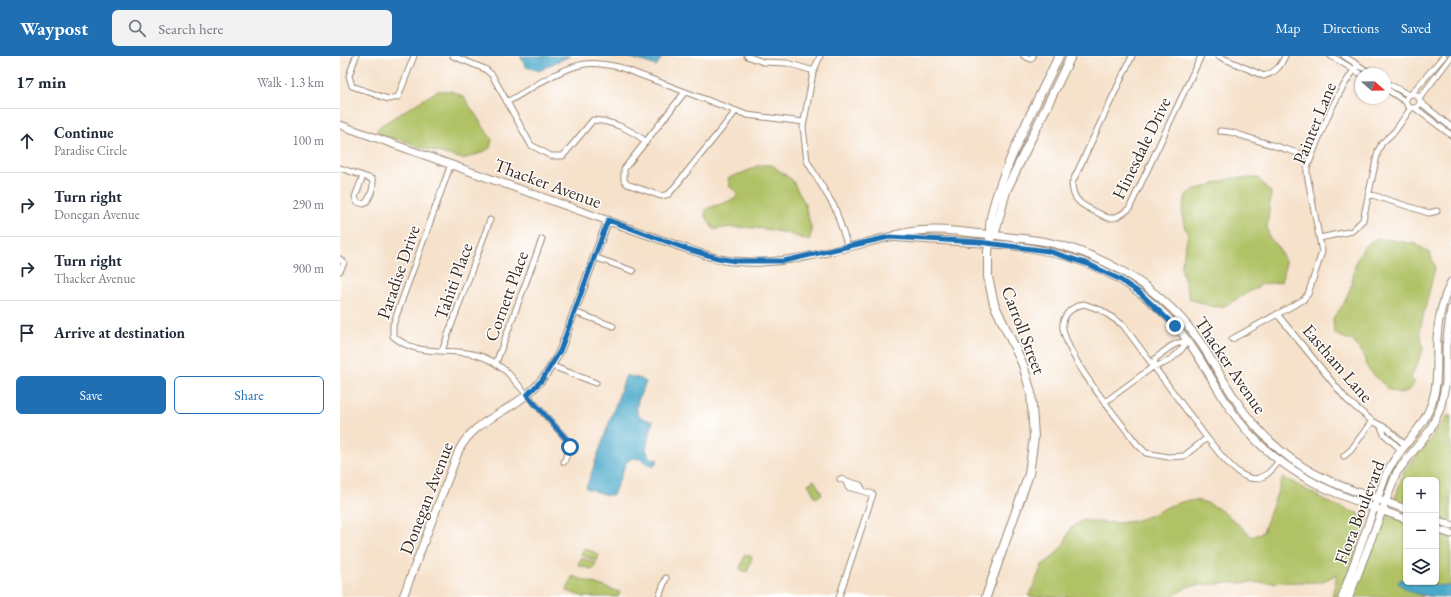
<!DOCTYPE html>
<meta charset="utf-8">
<style>
:root{--surface:#fff;--page:#f2f2f3;--text:#1f2937;--muted:#747a83;--line:#e0e1e3;--accent:#1f6fb2}
body{margin:0;font-family:"EB Garamond",serif;background:var(--page);color:var(--text)}
.controls{position:absolute;right:12px;bottom:12px;display:grid;overflow:hidden;border-radius:6px;box-shadow:0 1px 3px #0004}
.controls button{width:36px;height:36px;display:grid;place-items:center;padding:0;border:0;border-bottom:1px solid var(--line);background:var(--surface);color:var(--text);font:20px sans-serif}
.compass{position:absolute;left:1015px;top:12px;width:36px;height:36px;border-radius:50%;background:var(--surface);box-shadow:0 1px 3px #0004;rotate:110deg}
.stop{position:absolute;width:12px;height:12px;margin:-9px;border:3px solid #1f6fb2;border-radius:50%;background:#fff}
.stop.end{background:#1f6fb2;border-color:#fff;box-shadow:0 1px 4px #0008}
.list{margin:0;padding:0;list-style:none}
h2{display:flex;justify-content:space-between;align-items:center;height:52px;margin:0;padding:0 16px;font-size:17px}
h2 small{font-size:13px;font-weight:400;color:var(--muted)}
.list li{display:grid;grid-template-columns:26px 1fr auto;gap:12px;align-items:center;box-sizing:border-box;height:64px;padding:0 16px;border-top:1px solid var(--line)}
.list b{display:block;font-size:15px;white-space:nowrap}
.list p{margin:0;font-size:13px;white-space:nowrap;color:var(--muted)}
.list em{font-size:13px;font-style:normal;color:var(--muted)}
.actions{display:flex;gap:8px;padding:12px 16px}
.actions a{flex:1;padding:9px 0;border:1px solid var(--accent);border-radius:6px;text-align:center;font-size:14px;color:var(--accent)}
.actions .main{background:var(--accent);color:#fff}
.icon{flex:none;width:22px;height:22px;fill:none;stroke:currentColor;stroke-width:2;stroke-linecap:round;stroke-linejoin:round}
.map{position:relative;flex:none;width:1111px;height:541px;overflow:hidden}
header{display:flex;align-items:center;gap:24px;box-sizing:border-box;height:56px;padding:0 20px;background:var(--accent);color:#fff}
header strong{font-size:19px}
nav{display:flex;gap:22px;margin-inline-start:auto;font-size:14px}
.search{width:280px;height:36px;background:var(--page);display:flex;align-items:center;gap:10px;box-sizing:border-box;padding:0 14px;border-radius:6px;color:var(--muted);font-size:15px}
main{display:flex}
aside{flex:1;background:var(--surface)}
.map>svg:first-child{display:block}
</style>
<header>
<strong>Waypost</strong>
<div class="search"><svg class="icon" aria-label="search" viewBox="0 0 24 24"><circle cx="10" cy="10" r="6"/><path d="M15 15l6 6"/></svg>Search here</div>
<nav><a>Map</a><a>Directions</a><a>Saved</a></nav>
</header>
<main>
<aside>
<h2>17 min<small>Walk · 1.3 km</small></h2>
<ul class="list">
<li><svg class="icon" aria-label="ahead" viewBox="0 0 24 24"><path d="M12 20V5M6 11l6-6 6 6"/></svg><div><b>Continue</b><p>Paradise Circle</p></div><em>100 m</em></li>
<li><svg class="icon" aria-label="right" viewBox="0 0 24 24"><path d="M7 20v-9h11M14 6l5 5-5 5"/></svg><div><b>Turn right</b><p>Donegan Avenue</p></div><em>290 m</em></li>
<li><svg class="icon" aria-label="right" viewBox="0 0 24 24"><path d="M7 20v-9h11M14 6l5 5-5 5"/></svg><div><b>Turn right</b><p>Thacker Avenue</p></div><em>900 m</em></li>
<li><svg class="icon" aria-label="arrive" viewBox="0 0 24 24"><path d="M6 21V4h12l-3 4 3 4H6"/></svg><div><b>Arrive at destination</b></div></li>
</ul>
<div class="actions"><a class="main">Save</a><a>Share</a></div>
</aside>
<div class="map">
<svg width="1111" height="541" viewBox="0 0 1111 541">
<rect width="100%" height="100%" fill="#fff"/>
<filter id="ink" filterUnits="userSpaceOnUse"><feTurbulence type="fractalNoise" baseFrequency=".025" numOctaves="2"/><feDisplacementMap in="SourceGraphic" scale="8" xChannelSelector="R" yChannelSelector="G"/><feConvolveMatrix kernelMatrix="1 2 1 2 8 2 1 2 1" color-interpolation-filters="sRGB"/></filter>
<filter id="wash" filterUnits="userSpaceOnUse"><feTurbulence type="fractalNoise" baseFrequency=".012" numOctaves="4" result="noise"/><feDisplacementMap in="SourceGraphic" scale="16" xChannelSelector="R" yChannelSelector="G"/><feGaussianBlur stdDeviation="0.9" result="paint"/><feColorMatrix in="noise" values="0 0 0 0 0 0 0 0 0 0 0 0 0 0 0 0 0 1.4 0 .05"/><feComposite in="paint" operator="in"/></filter>
<g filter="url(#wash)">
<rect width="100%" height="100%" fill="#f6e1ca"/>
<!-- green -->
<path fill="#b1c266" stroke="#767642" d="M97,35H111L124,41L152,84L150,92L141,97L123,103L79,91L66,85L40,80L37,74L40,70Z
M419,109H432L452,124L464,146L472,175L469,185C445,174 399,167 374,174L365,159L366,153L395,143L398,137L390,131L388,122L405,116Z
M892,122H918L931,137L927,171L929,181L937,189L946,207L941,226L923,228L883,251L870,250L850,243L841,212L848,178L844,170L842,155L846,139L855,134Z
M1037,182L1076,188L1090,197L1095,212L1080,273L1083,294L1071,322L1075,326L1068,335L1059,337L1048,333L1028,313L1023,298L1013,285L994,278L993,262L1003,249L1011,231L1016,205L1024,191Z
M1107,360H1111V466L1096,461V424H1066V450L1054,446L1064,414L1083,393Z
M943,421L992,448L1028,461L1000,541H992L997,518L982,526L887,527L849,530L831,541H689L702,509L712,502L724,488L731,472L743,464C764,467 783,469 804,462C822,455 838,442 859,445C877,447 899,469 912,481L923,476Z
M474,424L482,438L476,442L468,428Z
M1049,459L1066,465V523L1060,524L1083,541H1012L1042,463L1048,462Z
M1096,475L1111,480V530H1097L1084,526H1096Z
M244,492L259,498L257,505L241,499Z
M405,498L412,501L407,516L400,513Z
M241,502L256,507L253,514L238,509Z
M232,520L280,536L278,541H244L227,535Z"/>
<!-- water -->
<path fill="#4aa9c9" stroke="#426a74" d="M180,0H230L208,10L200,15L186,11Z
M286,0H323L316,10Z
M286,319L301,323L306,326C299,343 286,361 313,365L306,393L309,401L318,404L313,411L300,403L292,402L286,407L273,439H266L246,432Z
M1066,523V526C1081,526 1096,530 1111,530V541C1092,541 1073,541 1058,527L1060,524Z"/>
</g>
<g filter="url(#ink)">
<g fill="none" stroke-linecap="round" stroke-linejoin="round">
<defs>
<path id="street" d="M16,0L9,20L12,30L48,43L58,41L74,0
M113,0L145,13L152,19L191,89L211,100H223L253,64C271,65 293,74 306,86
M407,0L423,6L447,7L474,15
M480,0L473,17L463,71L467,105L495,152L508,191
M684,0L691,3L693,0
M792,0L732,127C732,145 743,150 758,157C761,158 766,162 769,162C777,163 783,157 789,153L861,0
M878,0L924,20C936,16 940,11 945,0
M991,0L1021,18
M1004,0L1032,18
M1045,26L1069,39
M1045,32L1066,46
M345,36L284,113V124L287,128L321,140L329,138L396,55
M1071,38L1104,0
M1066 45a7 7 0 1 1 14 0a7 7 0 1 1-14 0Z
M1079,43L1111,1
M167,46C191,33 217,13 245,8C256,6 268,9 279,11L407,59L464,66
M1080,46L1111,71
M1075,52L1111,79
M880,75L890,76L971,101
M111,108L53,269V280C78,302 108,291 137,299C149,302 158,309 167,316L228,385L230,391L224,406
M0,112L32,123C35,130 30,144 24,148L17,146L15,141L23,120
M1029,138L1089,157L1097,155
M980,182L1012,175L1023,164L1038,95L1042,87L1055,75L1071,52
M254,201L293,215
M0,203L4,207L0,215
M744,248L761,254L783,269L867,382L844,400L828,401L806,397L797,388C776,360 730,307 723,273C721,259 732,251 744,248Z
M234,256L273,270
M937,258L1007,344L1032,365L1048,373L1066,390
M892,283L963,244L968,238L982,196L967,118V112C981,77 994,39 1018,9
M102,295L150,164
M156,307L202,183
M212,310L256,327
M765,346L814,310C825,310 842,296 846,286C834,285 824,296 815,303L814,310
M1041,371L1044,378L1061,394
M867,382C879,396 903,433 924,420C930,417 935,410 939,405
M1004,400L1011,394L1032,365
M500,423L520,429L523,434
M319,541L326,522
M499,541L533,438L508,431L506,426"/>
<path id="secondary" d="M0,69L347,193C358,196 368,200 379,203C436,214 494,194 549,181C584,168 624,176 660,180C676,182 692,183 707,186C768,199 827,236 862,289C888,330 901,361 940,394C977,426 1021,437 1066,453
M551,181C622,188 696,182 762,214C801,233 835,263 858,300C875,327 888,354 910,378C954,426 1006,442 1066,463
M1096,464L1111,469
M1096,473L1111,478
M63,541L119,394C132,369 155,361 177,346C197,333 209,316 220,295L268,164
M1002,541L1047,416C1061,388 1086,373 1094,339C1099,320 1096,301 1097,282C1098,263 1103,243 1111,226
M1009,541L1057,416L1090,374L1100,353L1106,326V290L1111,253"/>
<path id="primary" d="M651,179C641,152 704,31 719,0
M646,541L689,418L694,381L691,337L683,309L654,248L648,221V195L651,179L656,173L666,135L731,0"/>
</defs>
<!-- street casing -->
<use href="#street" stroke="#988674" stroke-width="7"/>
<!-- secondary casing -->
<use href="#secondary" stroke="#988674" stroke-width="9"/>
<!-- primary casing -->
<use href="#primary" stroke="#988674" stroke-width="10"/>
<!-- street -->
<use href="#street" stroke="#fff" stroke-width="5"/>
<!-- secondary -->
<use href="#secondary" stroke="#fff" stroke-width="7"/>
<!-- primary -->
<use href="#primary" stroke="#fff" stroke-width="8"/>
</g>
</g>
<g fill="none" stroke-linecap="round" stroke-linejoin="round" filter="url(#ink)">
<!-- route -->
<path stroke="#1f6fb2" stroke-width="5" d="M230,391L228,385L187,339L202,324L220,295L268,164L347,193L378,202L395,205H444L549,181L639,186L708,195L748,208L779,223L800,237L835,270"/>
</g>
<g text-anchor="middle" dominant-baseline="central" stroke-width="3" stroke-linejoin="round" paint-order="stroke">
<!-- street labels -->
<g font-size="18" fill="#3b2a1e" stroke="#fff">
<text transform="translate(974 67) rotate(-68)">Painter Lane</text>
<text transform="translate(801 92) rotate(-64)">Hinesdale Drive</text>
<text transform="translate(208 127) rotate(20)">Thacker Avenue</text>
<text transform="translate(58 216) rotate(-71)">Paradise Drive</text>
<text transform="translate(113 225) rotate(-70)">Tahiti Place</text>
<text transform="translate(166 240) rotate(-70)">Cornett Place</text>
<text transform="translate(684 274) rotate(69)">Carroll Street</text>
<text transform="translate(998 307) rotate(49)">Eastham Lane</text>
<text transform="translate(891 309) rotate(56)">Thacker Avenue</text>
<text transform="translate(86 442) rotate(-69)">Donegan Avenue</text>
<text transform="translate(1019 456) rotate(-69)">Flora Boulevard</text>
</g>
</g>
</svg>
<div class="controls">
<button>+</button>
<button>−</button>
<button><svg class="icon" aria-label="layers" viewBox="0 0 24 24"><path d="M12 4l9 5-9 5-9-5zM3 14l9 5 9-5"/></svg></button>
</div>
<svg class="compass" viewBox="-18 -18 36 36"><path d="M0-13l5 13h-10z" fill="#e53935"/><path d="M0 13l5-13h-10z" fill="#747a83"/></svg>
<div class="stop" style="left:230px;top:391px"></div>
<div class="stop end" style="left:835px;top:270px"></div>
</div>
</main>
